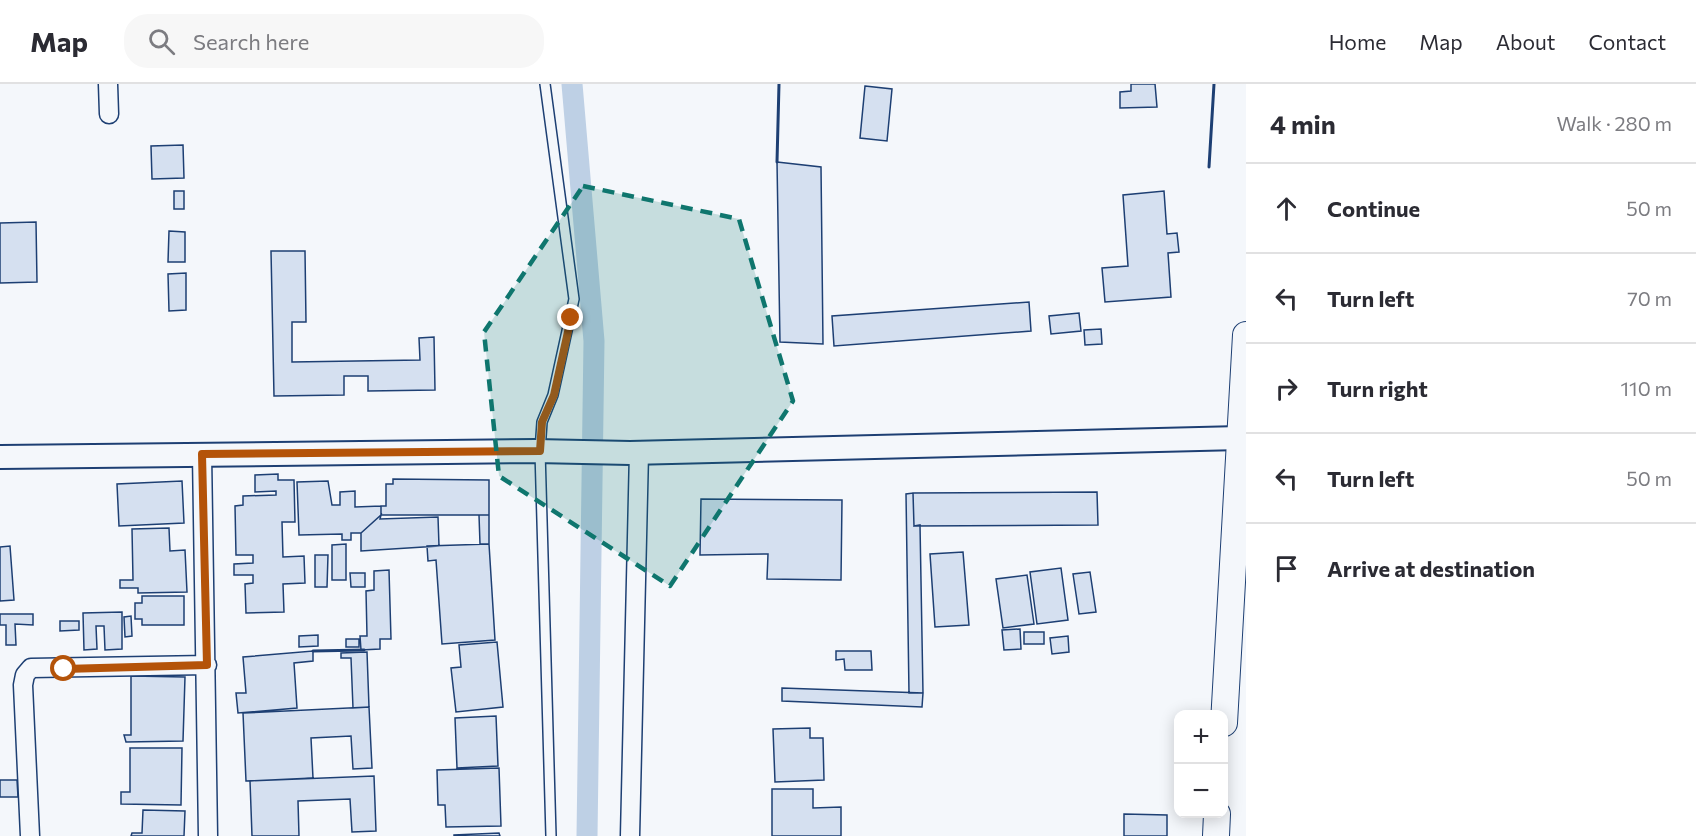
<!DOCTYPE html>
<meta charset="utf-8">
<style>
:root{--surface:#fff;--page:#f7f7f7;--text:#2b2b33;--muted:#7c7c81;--line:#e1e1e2}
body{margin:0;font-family:Commissioner,sans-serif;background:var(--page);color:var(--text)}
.controls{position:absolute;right:18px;bottom:18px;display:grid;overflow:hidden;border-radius:12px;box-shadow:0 3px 15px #0003}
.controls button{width:54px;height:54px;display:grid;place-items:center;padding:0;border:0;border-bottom:2px solid var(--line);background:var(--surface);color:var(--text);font:30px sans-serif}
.stop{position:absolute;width:18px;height:18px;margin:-14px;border:4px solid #b45309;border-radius:50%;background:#fff}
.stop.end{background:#b45309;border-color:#fff;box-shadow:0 2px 6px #0008}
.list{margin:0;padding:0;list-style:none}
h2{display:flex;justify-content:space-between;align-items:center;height:78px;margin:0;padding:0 24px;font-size:26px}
h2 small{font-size:20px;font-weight:400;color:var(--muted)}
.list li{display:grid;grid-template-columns:39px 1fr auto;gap:18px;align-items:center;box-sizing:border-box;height:90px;padding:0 24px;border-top:2px solid var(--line)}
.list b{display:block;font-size:22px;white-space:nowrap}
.list em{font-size:20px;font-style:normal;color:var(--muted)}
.icon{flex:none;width:33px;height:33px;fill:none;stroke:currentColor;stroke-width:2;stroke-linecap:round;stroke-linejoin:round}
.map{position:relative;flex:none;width:1246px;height:752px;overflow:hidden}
header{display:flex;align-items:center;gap:36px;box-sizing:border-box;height:84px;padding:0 30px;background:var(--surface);border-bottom:2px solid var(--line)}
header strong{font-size:28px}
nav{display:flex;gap:33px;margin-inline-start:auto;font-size:21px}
.search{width:420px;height:54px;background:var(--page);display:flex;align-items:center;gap:15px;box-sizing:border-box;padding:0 21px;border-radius:24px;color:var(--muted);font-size:22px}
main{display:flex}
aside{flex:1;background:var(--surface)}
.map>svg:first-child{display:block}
</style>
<header>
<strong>Map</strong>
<div class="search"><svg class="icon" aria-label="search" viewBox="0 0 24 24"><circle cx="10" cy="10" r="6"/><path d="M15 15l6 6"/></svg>Search here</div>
<nav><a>Home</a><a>Map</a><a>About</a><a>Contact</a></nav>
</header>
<main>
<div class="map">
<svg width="1246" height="752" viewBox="0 0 1246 752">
<rect width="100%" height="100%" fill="#f4f7fb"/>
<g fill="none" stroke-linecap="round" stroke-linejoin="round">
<!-- canal -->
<path stroke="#bed0e5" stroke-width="21" d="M572,0L594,257L587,752"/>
</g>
<!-- building -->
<path fill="#d5e0f0" stroke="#1d3f73" stroke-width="1.5" d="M1131,0H1155L1157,23L1120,24V8L1131,7Z
M865,2L892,5L887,57L860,54Z
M183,61L184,94L152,95L151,62Z
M777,78L821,83L823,260L780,258Z
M174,107H184V125H174Z
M1164,107L1167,150L1177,149L1179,168L1168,169L1171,213L1105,218L1102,184L1128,182L1123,111Z
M36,138L37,198L0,199V139Z
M169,147L185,148V178H168Z
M271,167H305L306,238H292V278L420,276L419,254L434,253L435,306L368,307V292H344V311L274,312Z
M186,189V226L169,227L168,190Z
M1029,218L1031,247L834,262L832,232Z
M1079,229L1081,247L1051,250L1049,232Z
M1101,245L1102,260L1085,261L1084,246Z
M278,390V396H294L295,438H282L283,473L304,472L305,499L283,500L284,528L246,529L245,500L253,499V491H234V480L253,479V471H236L235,422L243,421V412L276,411V407L255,408V391Z
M393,395L489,396V431H381V422H386V400H393Z
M182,397L184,439L119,442L117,400Z
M328,397L332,421H340V408L355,407V423L381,422V431L361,449H351V456H342V450L299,451L297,398Z
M1097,408L1098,441L914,442L913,409Z
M913,409L914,442L920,441L923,609H909L906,410Z
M701,415L842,416L841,496L767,495L768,470L700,471Z
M381,431L380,435L438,433L439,462L361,467V449Z
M479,431H489V460H480Z
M169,444L170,467L185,466L187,508L138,509V504H120V496H133L132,445Z
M346,460V496H332V461Z
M489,460L495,556L442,560L436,476L428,477L427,462Z
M10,462L14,516L0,517V463Z
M963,468L969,541L935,543L930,470Z
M315,471H328L327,503H315Z
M1061,484L1068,536L1037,540L1030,488Z
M389,486L391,555H380V565L361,566L360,552H367L366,507L374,506V487Z
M1090,488L1096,528L1079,530L1073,490Z
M350,489H365V503H351Z
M1027,491L1034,540L1003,544L996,495Z
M142,512H184V541H142V535H135V519H142Z
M122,528V565L105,566L104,542H96L97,565L84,566L83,529Z
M0,530H33V541L15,540L16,561H6V541H0Z
M131,532L132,552L125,553L124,533Z
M60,537H79V546L60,547Z
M1020,545L1021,565L1004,566L1002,546Z
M1024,548H1044V560H1024Z
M318,551V562L299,563V552Z
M1068,552L1069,568L1052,570L1050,554Z
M346,555H359V563H346Z
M497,558L503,623L456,628L451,584L461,583L459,561Z
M313,567V577L294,579L297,624L238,629L236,609H246L243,573Z
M836,567H871L872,586H845L844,575L836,576Z
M367,568L369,623L353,624L351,574H341V569Z
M131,592L185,593L183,657L126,658L124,651H131Z
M782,604L923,609L922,623L782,617Z
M369,623L372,684L353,685L351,652L311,654L313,694L246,697L243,629Z
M496,632L498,682L457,684L455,634Z
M810,644V654H823L824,696L775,698L773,645Z
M130,664H182L181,721L121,720V708H130Z
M499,684L501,742L446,743L445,721H438L437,686Z
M374,692L376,747L352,748L350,715L298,717L299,752H252L250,697Z
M0,696H17L18,713H0Z
M772,705H813V724L841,723V752H772Z
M143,726L185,727L184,752H131L132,749H142Z
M1124,730L1167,731V752H1124Z
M499,749L500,752H454V751Z"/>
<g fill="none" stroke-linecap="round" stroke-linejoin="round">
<defs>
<path id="service" d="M545,0L574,215L553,311L542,338L540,367L551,752"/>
<path id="minor" d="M108,0L109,30
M202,370L208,752
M30,752L23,601L25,591L31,584L207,581
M630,752L639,368"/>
<path id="tertiary" d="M0,373L536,367L630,369L1240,354"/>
<path id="secondary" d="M1224,639L1246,251
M1216,752L1217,730"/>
</defs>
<!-- service casing -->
<use href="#service" stroke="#1d3f73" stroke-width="12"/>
<!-- minor casing -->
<use href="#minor" stroke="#1d3f73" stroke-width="21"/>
<!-- tertiary casing -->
<use href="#tertiary" stroke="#1d3f73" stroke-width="26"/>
<!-- secondary casing -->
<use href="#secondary" stroke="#1d3f73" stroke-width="28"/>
<!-- service -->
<use href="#service" stroke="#f4f7fb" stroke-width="9"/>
<!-- minor -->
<use href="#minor" stroke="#f4f7fb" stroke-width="18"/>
<!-- tertiary -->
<use href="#tertiary" stroke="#f4f7fb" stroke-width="22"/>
<!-- secondary -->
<use href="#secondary" stroke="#f4f7fb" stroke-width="26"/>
<!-- wall -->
<path stroke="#1d3f73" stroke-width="3" d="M777,78L779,0
M1209,83L1214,0
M313,567L364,566"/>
</g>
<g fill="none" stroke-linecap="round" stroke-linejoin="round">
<!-- route -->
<path stroke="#b45309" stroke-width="8" d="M64,585L207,581L202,370L540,367L542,338L554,311L571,234"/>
</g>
<!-- marked area -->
<path fill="#0f766e" fill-opacity="0.2" stroke="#0f766e" stroke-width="4.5" stroke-dasharray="12 8" stroke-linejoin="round" d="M583,102L739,135L793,317L670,502L499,392L484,248Z"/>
</svg>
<div class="controls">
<button>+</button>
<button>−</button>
</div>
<div class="stop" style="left:64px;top:585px"></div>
<div class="stop end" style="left:571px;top:234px"></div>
</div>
<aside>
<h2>4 min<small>Walk · 280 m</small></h2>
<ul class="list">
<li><svg class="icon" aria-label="ahead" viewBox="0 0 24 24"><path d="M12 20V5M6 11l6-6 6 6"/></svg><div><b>Continue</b></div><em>50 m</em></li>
<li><svg class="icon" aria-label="left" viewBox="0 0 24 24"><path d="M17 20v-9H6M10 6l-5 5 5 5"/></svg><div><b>Turn left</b></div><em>70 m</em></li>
<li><svg class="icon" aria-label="right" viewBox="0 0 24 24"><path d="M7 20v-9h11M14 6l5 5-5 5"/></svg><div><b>Turn right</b></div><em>110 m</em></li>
<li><svg class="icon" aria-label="left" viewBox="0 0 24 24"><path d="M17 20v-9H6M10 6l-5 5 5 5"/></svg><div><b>Turn left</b></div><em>50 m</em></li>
<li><svg class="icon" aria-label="arrive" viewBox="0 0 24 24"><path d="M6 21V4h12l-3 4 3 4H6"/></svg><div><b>Arrive at destination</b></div></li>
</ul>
</aside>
</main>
